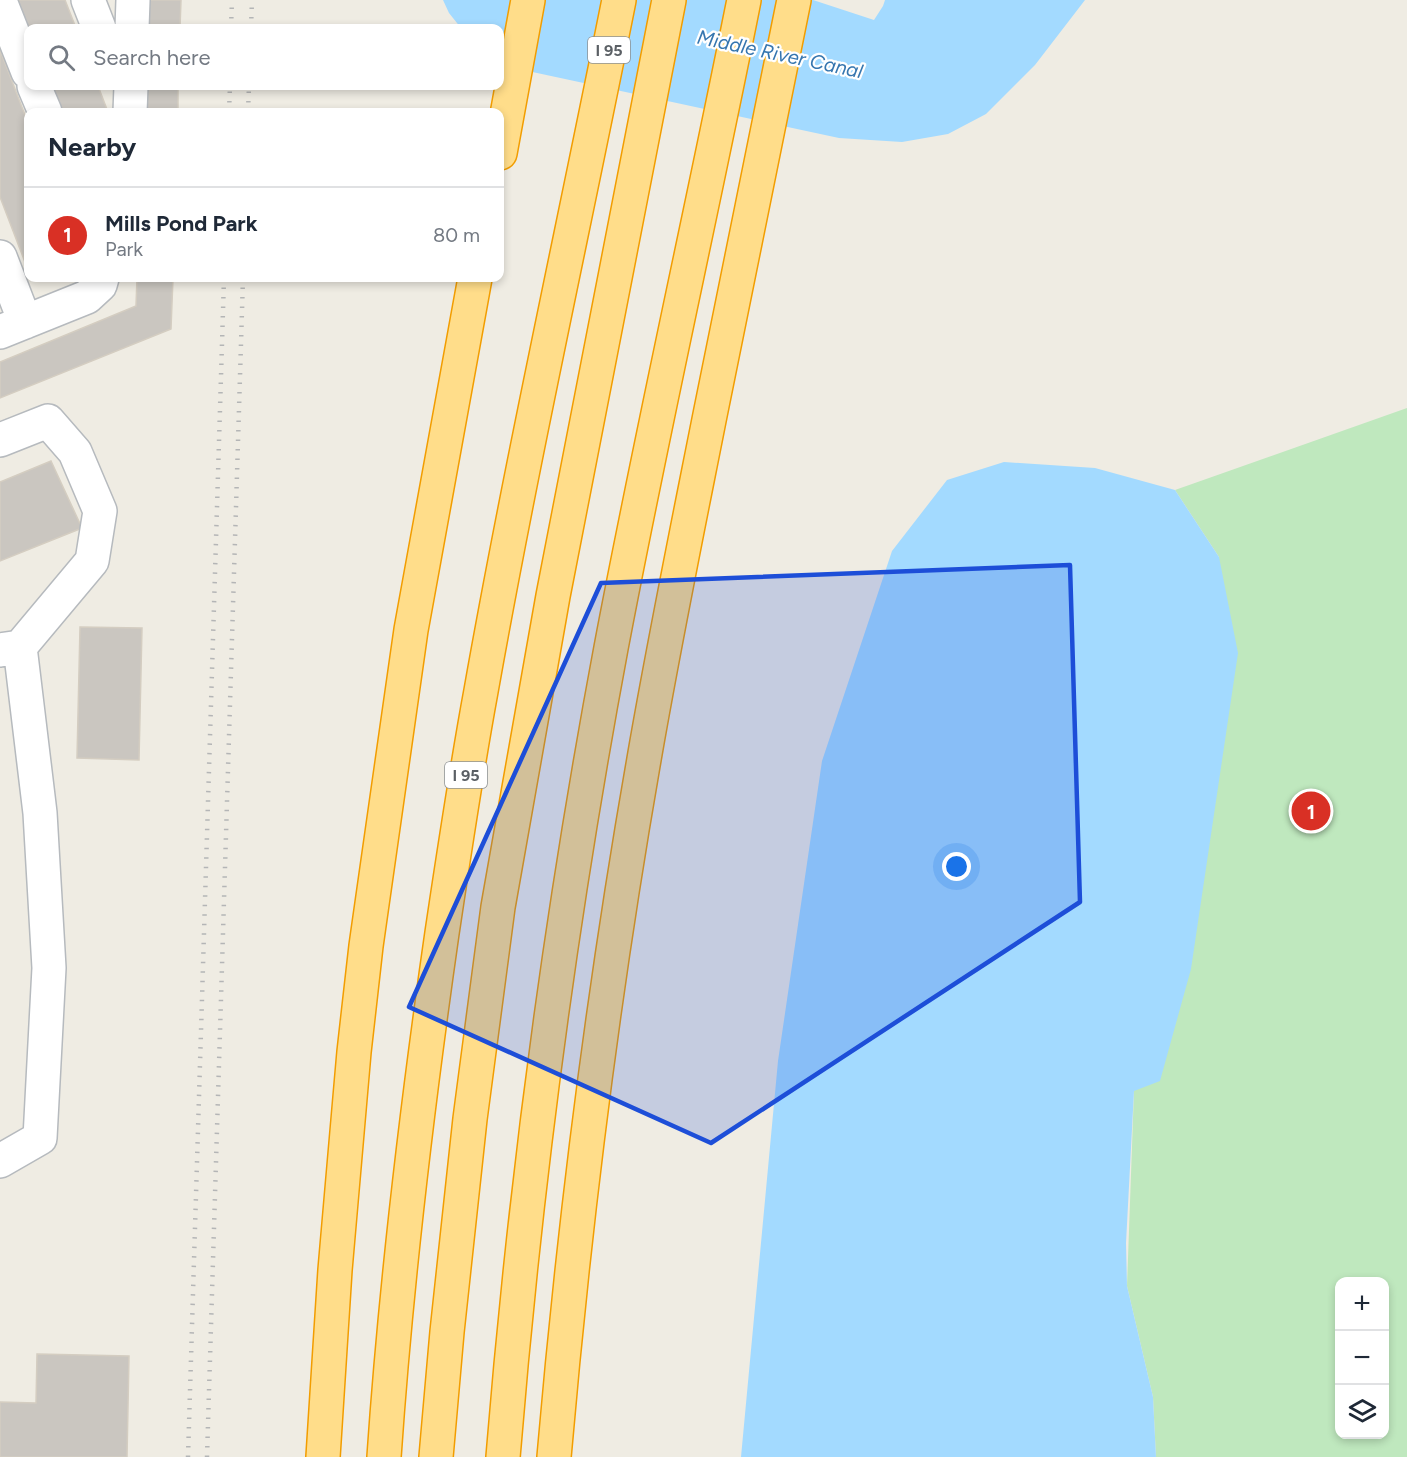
<!DOCTYPE html>
<meta charset="utf-8">
<style>
:root{--surface:#fff;--page:#f6f6f7;--text:#1f2937;--muted:#747a83;--line:#e0e1e3;--accent:#d93025}
body{margin:0;font-family:Figtree,sans-serif;background:var(--page);color:var(--text)}
.controls{position:absolute;right:18px;bottom:18px;display:grid;overflow:hidden;border-radius:12px;box-shadow:0 3px 9px #0003}
.controls button{width:54px;height:54px;display:grid;place-items:center;padding:0;border:0;border-bottom:2px solid var(--line);background:var(--surface);color:var(--text);font:30px sans-serif}
.you{position:absolute;left:957px;top:867px;width:21px;height:21px;margin:-15px;border:4px solid #fff;border-radius:50%;background:#1a73e8;box-shadow:0 0 0 9px #1a73e833}
.badge{display:grid;place-items:center;width:39px;height:39px;border-radius:50%;background:var(--accent);color:#fff;font-size:20px;font-weight:700}
.pin{position:absolute;translate:-50% -50%;border:3px solid #fff;box-shadow:0 2px 6px #0006}
.list{margin:0;padding:0;list-style:none}
h2{display:flex;justify-content:space-between;align-items:center;height:78px;margin:0;padding:0 24px;font-size:26px}
h2 small{font-size:20px;font-weight:400;color:var(--muted)}
.list li{display:grid;grid-template-columns:39px 1fr auto;gap:18px;align-items:center;box-sizing:border-box;height:96px;padding:0 24px;border-top:2px solid var(--line)}
.list b{display:block;font-size:22px;white-space:nowrap}
.list p{margin:0;font-size:20px;white-space:nowrap;color:var(--muted)}
.list em{font-size:20px;font-style:normal;color:var(--muted)}
.icon{flex:none;width:33px;height:33px;fill:none;stroke:currentColor;stroke-width:2;stroke-linecap:round;stroke-linejoin:round}
.map{position:relative;flex:none;width:1407px;height:1457px;overflow:hidden}
.search{position:absolute;background:var(--surface);box-shadow:0 3px 9px #0003;left:24px;top:24px;width:480px;height:66px;display:flex;align-items:center;gap:15px;box-sizing:border-box;padding:0 21px;border-radius:12px;color:var(--muted);font-size:22px}
.panel{position:absolute;background:var(--surface);box-shadow:0 3px 9px #0003;left:24px;top:108px;width:480px;height:174px;border-radius:12px}
.map>svg:first-child{display:block}
</style>
<div class="map">
<svg width="1407" height="1457" viewBox="0 0 1407 1457">
<rect width="100%" height="100%" fill="#efece3"/>
<!-- green -->
<path fill="#bfe8be" fill-rule="evenodd" d="M1407,408V1457H1156L1153,1397L1127,1286L1134,1090L1219,557L1175,490ZM1340,1282H1384V1434H1340Z"/>
<!-- water -->
<path fill="#a3daff" d="M443,0H813L874,20L883,6L885,0H1085L1035,65L986,114L948,134L902,142L839,138L500,65V28H461L449,13Z
M1004,462L1095,468L1175,490L1219,557L1238,653L1191,969L1160,1081L1134,1091L1126,1243L1127,1286L1153,1397L1156,1457H741L778,1061L822,761L892,551L947,480Z"/>
<!-- building -->
<path fill="#cac6c0" stroke="#d4cdc1" stroke-width="1.5" d="M15,0H65L76,28H28Z
M146,0H181L180,28H145Z
M0,50L28,123V270L0,197Z
M48,86H98L108,112H58Z
M143,86H178V112H142Z
M137,278H173L171,329L0,398V362L136,306Z
M51,461L82,528L0,561V482Z
M80,627L142,628L139,760L77,758Z
M37,1354L129,1356L127,1457H0V1402L36,1403Z"/>
<g fill="none" stroke-linecap="round" stroke-linejoin="round">
<defs>
<path id="minor" d="M88,0L99,28
M0,1L28,72
M132,28L133,0
M34,86L45,112
M130,112L131,86
M0,257L25,322
M0,332L87,297L100,285L102,278
M0,440L48,421L75,452L100,511L92,561L20,647L0,650
M0,1161L40,1138L49,968L40,813L20,647"/>
<path id="highway" d="M500,153L528,0
M323,1457L335,1270L354,1052L366,946L411,630L475,278
M384,1457C396,1282 417,1107 442,933C454,853 466,772 481,691C522,460 573,231 619,0
M436,1457L447,1332L470,1119L498,907L553,596L669,0
M503,1457C525,1186 561,915 611,648C652,431 701,216 744,0
M554,1457C574,1225 603,994 643,765C663,648 687,531 710,415C738,277 766,138 794,0"/>
</defs>
<!-- minor casing -->
<use href="#minor" stroke="#b6babe" stroke-width="36"/>
<!-- highway casing -->
<use href="#highway" stroke="#f29d00" stroke-width="36"/>
<!-- minor -->
<use href="#minor" stroke="#fff" stroke-width="33"/>
<!-- highway -->
<use href="#highway" stroke="#ffdd8a" stroke-width="33"/>
<!-- rail -->
<path stroke="#b4b5b6" stroke-width="4.5" stroke-dasharray="1.5 8" stroke-linecap="butt" d="M231,28L232,0
M251,28L252,0
M229,112L230,86
M248,112L249,86
M188,1457L224,278
M207,1457L243,278"/>
</g>
<!-- marked area -->
<path fill="#1d4ed8" fill-opacity="0.2" stroke="#1d4ed8" stroke-width="4.5" stroke-linejoin="round" d="M1070,565L1080,902L711,1143L409,1007L601,583Z"/>
<g text-anchor="middle" dominant-baseline="central" stroke-width="4.5" stroke-linejoin="round" paint-order="stroke">
<!-- shield labels -->
<g fill="#fff" stroke="#8c9093" stroke-width="1.5">
<rect x="588" y="37" width="42" height="26" rx="4.5"/>
<rect x="445" y="762" width="42" height="26" rx="4.5"/>
</g>
<g font-size="16" font-weight="bold" fill="#5b6065">
<text x="609" y="50">I 95</text>
<text x="466" y="775">I 95</text>
</g>
<!-- water labels -->
<g font-size="20" font-style="italic" fill="#3676af" stroke="#fff">
<text transform="translate(780 54) rotate(12)">Middle River Canal</text>
</g>
</g>
</svg>
<div class="controls">
<button>+</button>
<button>−</button>
<button><svg class="icon" aria-label="layers" viewBox="0 0 24 24"><path d="M12 4l9 5-9 5-9-5zM3 14l9 5 9-5"/></svg></button>
</div>
<div class="you"></div>
<div class="pin badge" style="left:1311px;top:811px">1</div>
<div class="search"><svg class="icon" aria-label="search" viewBox="0 0 24 24"><circle cx="10" cy="10" r="6"/><path d="M15 15l6 6"/></svg>Search here</div>
<section class="panel">
<h2>Nearby<small></small></h2>
<ul class="list">
<li><span class="badge">1</span><div><b>Mills Pond Park</b><p>Park</p></div><em>80 m</em></li>
</ul>
</section>
</div>
